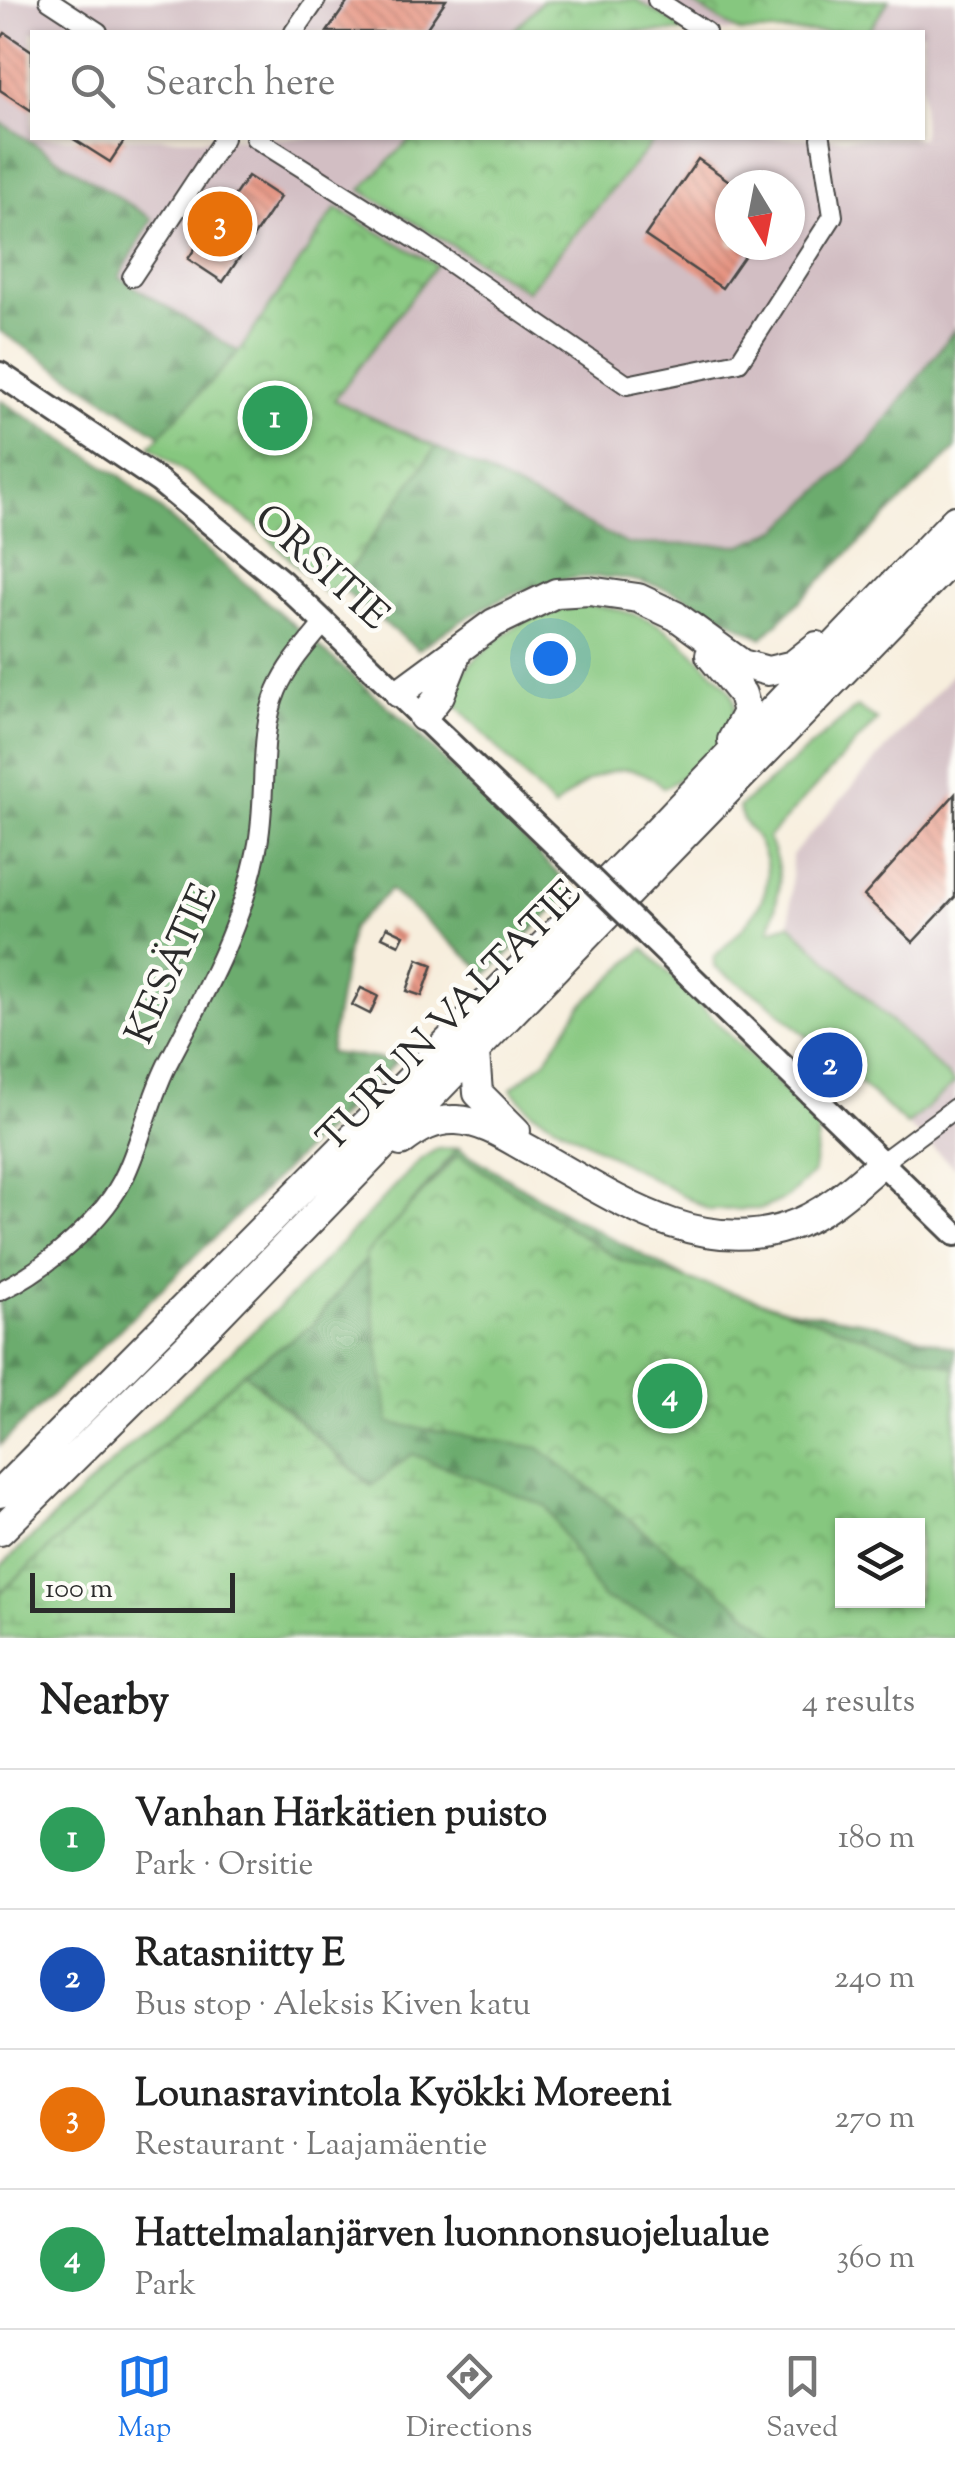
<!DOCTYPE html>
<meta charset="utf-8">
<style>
:root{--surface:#fff;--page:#f6f6f6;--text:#222;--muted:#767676;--line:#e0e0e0;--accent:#1a73e8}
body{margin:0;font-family:"Sorts Mill Goudy",serif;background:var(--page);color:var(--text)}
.controls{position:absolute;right:30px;bottom:30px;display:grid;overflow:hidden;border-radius:0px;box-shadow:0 2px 8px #0004}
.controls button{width:90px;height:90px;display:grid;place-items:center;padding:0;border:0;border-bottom:2px solid var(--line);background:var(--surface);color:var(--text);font:50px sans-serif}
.compass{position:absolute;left:715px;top:170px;width:90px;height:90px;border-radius:50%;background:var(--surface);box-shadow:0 2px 8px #0004;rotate:170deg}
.scale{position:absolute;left:30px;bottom:25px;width:205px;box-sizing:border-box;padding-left:10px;border:5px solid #2b2b2b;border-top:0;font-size:28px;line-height:35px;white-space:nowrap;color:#2b2b2b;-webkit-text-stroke:8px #fdfcf7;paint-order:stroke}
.you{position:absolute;left:550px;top:658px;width:35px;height:35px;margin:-25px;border:8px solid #fff;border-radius:50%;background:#1a73e8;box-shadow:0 0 0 15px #1a73e833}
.badge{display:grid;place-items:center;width:65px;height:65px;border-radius:50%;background:var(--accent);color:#fff;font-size:32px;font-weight:700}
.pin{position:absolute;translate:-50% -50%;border:5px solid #fff;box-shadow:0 2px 10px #0006}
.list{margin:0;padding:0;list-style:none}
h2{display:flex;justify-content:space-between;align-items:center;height:130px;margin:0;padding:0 40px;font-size:42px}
h2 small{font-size:32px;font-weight:400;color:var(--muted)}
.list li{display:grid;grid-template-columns:65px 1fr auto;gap:30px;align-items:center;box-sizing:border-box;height:140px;padding:0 40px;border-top:2px solid var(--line)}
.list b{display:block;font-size:38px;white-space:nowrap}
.list p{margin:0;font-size:32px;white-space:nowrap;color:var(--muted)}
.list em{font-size:32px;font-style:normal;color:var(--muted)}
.icon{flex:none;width:55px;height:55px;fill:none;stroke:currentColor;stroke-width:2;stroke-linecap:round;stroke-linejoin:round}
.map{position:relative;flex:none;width:955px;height:1638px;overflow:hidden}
.search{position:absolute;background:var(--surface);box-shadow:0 2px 8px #0004;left:30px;right:30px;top:30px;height:110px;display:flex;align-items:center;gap:25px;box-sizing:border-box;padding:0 35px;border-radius:0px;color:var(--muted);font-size:38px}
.sheet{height:690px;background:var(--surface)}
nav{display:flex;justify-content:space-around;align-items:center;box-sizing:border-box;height:140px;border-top:2px solid var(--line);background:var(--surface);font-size:28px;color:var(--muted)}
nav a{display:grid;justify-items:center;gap:5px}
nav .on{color:var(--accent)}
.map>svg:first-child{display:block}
</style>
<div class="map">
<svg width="955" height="1638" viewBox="0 0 955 1638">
<defs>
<pattern id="forest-firs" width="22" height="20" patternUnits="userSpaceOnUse" patternTransform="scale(2.5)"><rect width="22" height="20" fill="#6cac6e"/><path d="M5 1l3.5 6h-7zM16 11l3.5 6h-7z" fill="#598c5b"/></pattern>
<pattern id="wetland-marsh" width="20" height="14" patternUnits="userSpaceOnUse" patternTransform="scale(2.5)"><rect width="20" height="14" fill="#86c77f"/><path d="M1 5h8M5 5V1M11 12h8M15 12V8" fill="none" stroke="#6ea268"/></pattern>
<pattern id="park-crowns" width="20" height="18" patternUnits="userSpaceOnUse" patternTransform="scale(2.5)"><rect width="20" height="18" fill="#86c77f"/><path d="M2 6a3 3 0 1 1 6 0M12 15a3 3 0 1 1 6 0" fill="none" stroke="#6ea268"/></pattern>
<pattern id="building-back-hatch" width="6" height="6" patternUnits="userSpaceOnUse" patternTransform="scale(2.5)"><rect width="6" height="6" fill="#e69380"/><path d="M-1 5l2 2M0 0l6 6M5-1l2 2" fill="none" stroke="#bb7869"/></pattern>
</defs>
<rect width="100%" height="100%" fill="#fdfcf7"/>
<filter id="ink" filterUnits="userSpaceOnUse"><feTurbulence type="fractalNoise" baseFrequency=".01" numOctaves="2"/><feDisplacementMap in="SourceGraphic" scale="20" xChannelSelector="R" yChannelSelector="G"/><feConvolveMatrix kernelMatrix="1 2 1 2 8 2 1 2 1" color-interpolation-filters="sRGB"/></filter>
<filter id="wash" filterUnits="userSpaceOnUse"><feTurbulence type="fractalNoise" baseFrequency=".0048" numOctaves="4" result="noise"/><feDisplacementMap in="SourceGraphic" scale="40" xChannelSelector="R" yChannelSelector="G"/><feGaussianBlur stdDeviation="2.25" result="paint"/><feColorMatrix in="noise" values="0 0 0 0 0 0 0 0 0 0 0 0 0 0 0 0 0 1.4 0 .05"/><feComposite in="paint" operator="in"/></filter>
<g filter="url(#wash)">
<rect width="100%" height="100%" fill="#f7eedd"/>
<!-- industrial -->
<path fill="#d2bec3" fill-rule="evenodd" d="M0,0H955V329L868,443L780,529L742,545L627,544L239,352L119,277L152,219L0,122ZM32,32H922V138H32ZM730,185H790V245H730Z
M955,671V1168L907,1125L954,1082L790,924L792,855Z"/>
<!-- grass -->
<path fill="#86c77f" stroke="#587955" stroke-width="2.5" d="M588,605C645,611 669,626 708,667C716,675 729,685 733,696C746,732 691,775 663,788C627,750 585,778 554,808L448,696L451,684C496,638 521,610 588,605Z
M857,707L877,720L768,838C786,876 779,891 770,930L790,924L955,1083L907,1125L767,1001L714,967V957C748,924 785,891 758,841C752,828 740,822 739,807Z
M644,948L819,1126L813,1173L788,1197L762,1209L709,1210L531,1111L511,1089L545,1061L580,1007Z
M458,1148L311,1326L244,1372L0,1593V1567L290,1297L421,1159L437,1149Z"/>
<!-- forest -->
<path fill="url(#forest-firs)" stroke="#4c6c4c" stroke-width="2.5" fill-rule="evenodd" d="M0,122L152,219L119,277L239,352L160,435L0,331Z
M955,329V449L762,638C731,622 699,601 666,589C573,556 493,595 418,650L338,586L436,447L627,544L742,545L780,529L868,444Z
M0,400L121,476L406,722L574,890L487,974L390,890L351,928L329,1053L397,1061L0,1445Z
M458,1148L565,1213L724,1299L871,1323L955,1348V1638H702L602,1598L546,1506L372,1486L244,1372L311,1326ZM842,1526H918V1600H842Z"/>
<!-- wetland -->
<path fill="url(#wetland-marsh)" stroke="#587955" stroke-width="2.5" d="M244,1372L371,1486L412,1454L546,1506L602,1598L702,1638H0V1593Z"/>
<!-- park -->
<path fill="url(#park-crowns)" stroke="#587955" stroke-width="2.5" fill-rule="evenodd" d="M543,0H636L690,32H512Z
M889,0L868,32H739L690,2Z
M411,138H656L527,291L361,190Z
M336,208L436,265L334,400L436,447L338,586L325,593L256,526L150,446L239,352Z
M458,1155L618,1259L751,1298L955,1368V1638H779L539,1448L389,1423L365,1255ZM842,1526H918V1600H842Z"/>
<g id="blocks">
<!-- building -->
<path fill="url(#building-back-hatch)" d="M349,0H446L424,32H327Z
M5,33L32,51V111L0,90V40Z
M72,138H126L110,162Z
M698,159L732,183L723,197L730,202V245H752L722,288L645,236Z
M248,176L280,197L223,282L188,259L218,214L212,211L222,196L231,201Z
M955,794V897L913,942L864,896Z
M387,927L404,935L399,945L382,937Z
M418,959L433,965L422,996L407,991Z
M361,988L378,996L370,1014L352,1005Z"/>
</g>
</g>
<g filter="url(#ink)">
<use href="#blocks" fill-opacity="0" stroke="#4a4846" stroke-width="2.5"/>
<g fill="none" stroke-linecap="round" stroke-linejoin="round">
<defs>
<path id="minor" d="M49,0L98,32
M657,0L706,32
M294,32L316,0
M255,138L420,242L627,385L739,362L833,216L821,138
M132,277L224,138
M881,1163L955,1108
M0,1291C46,1269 105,1220 126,1173C143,1136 151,1094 170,1059C206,991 242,925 257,849C268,798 257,737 277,690C288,664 308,643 325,622"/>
<path id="major" d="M0,374L159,481L282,582L563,852
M647,934L955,1234"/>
<path id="highway" d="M710,655L742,694L747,712L732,740
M399,693L494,623L556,593L589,591L638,598L676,616L742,664L768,671L793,665L817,646
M423,717L440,695L456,655
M475,1052L478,1093L516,1131
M401,1142C418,1129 434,1119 456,1120C482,1121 505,1136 526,1148C605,1191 693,1258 787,1227C823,1216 854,1187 881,1163
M0,1493L642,846L955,520
M0,1531L205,1329L955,556"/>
</defs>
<!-- minor casing -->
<use href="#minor" stroke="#4a4846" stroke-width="22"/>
<!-- major casing -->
<use href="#major" stroke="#4a4846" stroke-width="28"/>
<!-- highway casing -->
<use href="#highway" stroke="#4a4846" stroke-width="32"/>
<!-- minor -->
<use href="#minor" stroke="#fff" stroke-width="18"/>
<!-- major -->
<use href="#major" stroke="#fff" stroke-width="22"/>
<!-- highway -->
<use href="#highway" stroke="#fff" stroke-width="28"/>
<defs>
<path id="major-bridge" d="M563,852L647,934"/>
</defs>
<!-- major-bridge casing -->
<use href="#major-bridge" stroke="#4a4846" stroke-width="28" stroke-linecap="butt"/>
<!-- major-bridge -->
<use href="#major-bridge" stroke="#fff" stroke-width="22"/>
</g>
</g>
<g text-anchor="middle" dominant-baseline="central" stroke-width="9" stroke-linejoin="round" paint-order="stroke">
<!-- street labels -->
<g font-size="40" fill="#2b2b2b" stroke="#fdfcf7">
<text transform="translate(320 569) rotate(42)">ORSITIE</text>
<text transform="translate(174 965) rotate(-66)">KESÄTIE</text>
<text transform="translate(451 1018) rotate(-46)">TURUN VALTATIE</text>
</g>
</g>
</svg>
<div class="controls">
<button><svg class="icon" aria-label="layers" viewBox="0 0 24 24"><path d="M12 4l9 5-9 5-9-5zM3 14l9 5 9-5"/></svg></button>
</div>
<svg class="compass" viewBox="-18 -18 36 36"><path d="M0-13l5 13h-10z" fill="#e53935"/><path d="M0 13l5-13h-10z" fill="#767676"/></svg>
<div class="scale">100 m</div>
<div class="you"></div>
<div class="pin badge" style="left:275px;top:418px;background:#2e9e5b">1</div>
<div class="pin badge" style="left:830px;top:1065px;background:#1a4fb4">2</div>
<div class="pin badge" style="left:220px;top:224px;background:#e8710a">3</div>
<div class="pin badge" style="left:670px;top:1396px;background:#2e9e5b">4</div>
<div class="search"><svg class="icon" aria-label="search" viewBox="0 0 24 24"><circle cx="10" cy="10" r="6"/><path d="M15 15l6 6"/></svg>Search here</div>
</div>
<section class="sheet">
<h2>Nearby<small>4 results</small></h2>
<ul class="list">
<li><span class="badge" style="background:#2e9e5b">1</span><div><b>Vanhan Härkätien puisto</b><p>Park · Orsitie</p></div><em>180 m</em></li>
<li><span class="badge" style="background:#1a4fb4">2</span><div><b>Ratasniitty E</b><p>Bus stop · Aleksis Kiven katu</p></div><em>240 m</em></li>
<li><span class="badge" style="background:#e8710a">3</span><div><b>Lounasravintola Kyökki Moreeni</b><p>Restaurant · Laajamäentie</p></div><em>270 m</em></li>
<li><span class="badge" style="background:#2e9e5b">4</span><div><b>Hattelmalanjärven luonnonsuojelualue</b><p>Park</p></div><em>360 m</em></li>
</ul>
</section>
<nav>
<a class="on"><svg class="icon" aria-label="map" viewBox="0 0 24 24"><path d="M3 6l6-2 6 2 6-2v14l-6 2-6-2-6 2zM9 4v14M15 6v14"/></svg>Map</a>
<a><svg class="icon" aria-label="directions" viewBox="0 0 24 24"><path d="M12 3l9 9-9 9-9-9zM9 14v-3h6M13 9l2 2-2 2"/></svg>Directions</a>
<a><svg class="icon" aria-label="saved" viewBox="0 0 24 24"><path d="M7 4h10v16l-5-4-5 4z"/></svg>Saved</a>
</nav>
